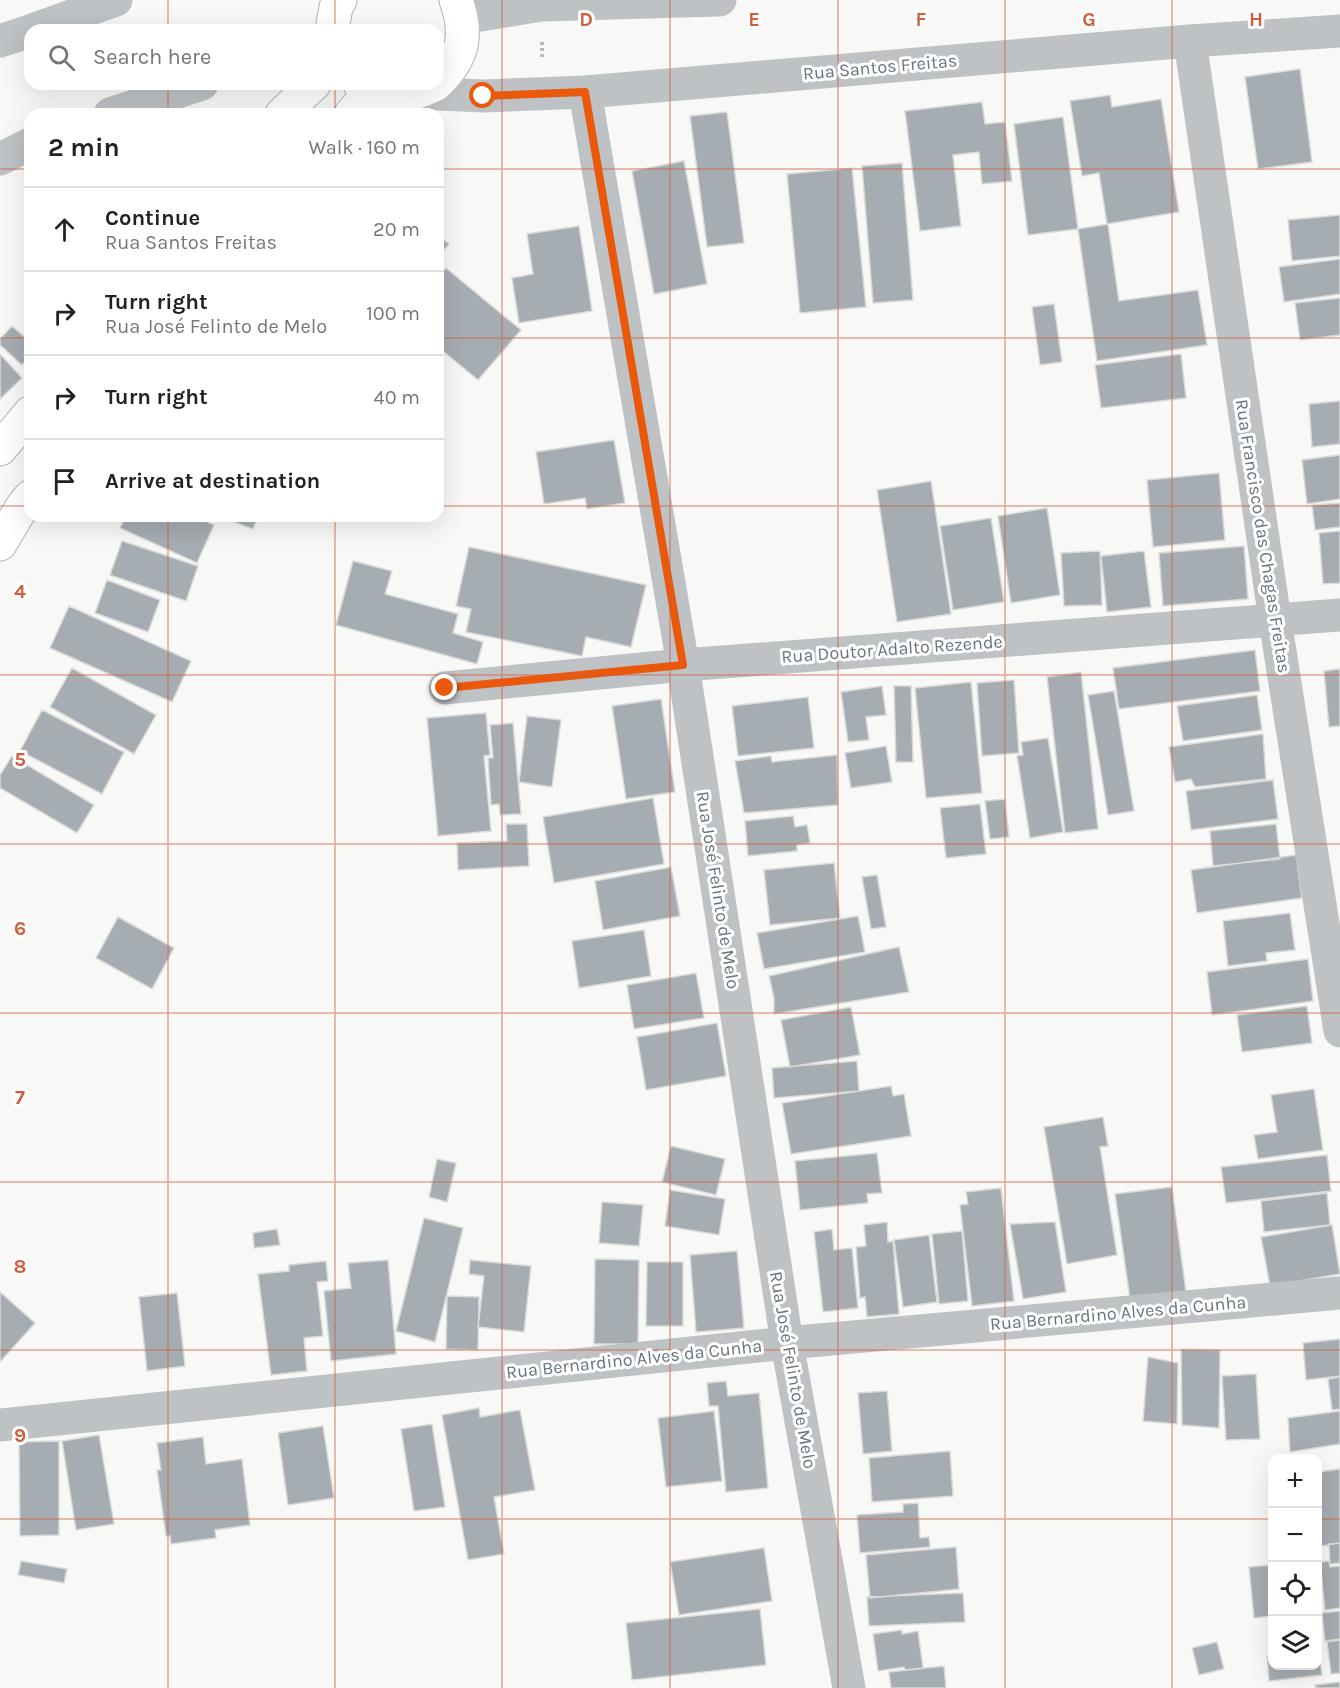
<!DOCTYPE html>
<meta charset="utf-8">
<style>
:root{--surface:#fff;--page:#f6f6f6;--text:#222;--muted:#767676;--line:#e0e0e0}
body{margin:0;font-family:Karla,sans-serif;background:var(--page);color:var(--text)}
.controls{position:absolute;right:18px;bottom:18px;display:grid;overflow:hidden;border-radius:12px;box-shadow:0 6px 24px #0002}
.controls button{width:54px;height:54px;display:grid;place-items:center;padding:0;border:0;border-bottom:2px solid var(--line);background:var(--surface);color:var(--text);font:30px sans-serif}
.stop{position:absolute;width:18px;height:18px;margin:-14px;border:4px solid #ea580c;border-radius:50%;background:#fff}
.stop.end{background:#ea580c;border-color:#fff;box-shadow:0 2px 6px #0008}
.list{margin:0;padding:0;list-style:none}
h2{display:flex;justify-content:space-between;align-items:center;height:78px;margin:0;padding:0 24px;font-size:26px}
h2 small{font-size:20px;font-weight:400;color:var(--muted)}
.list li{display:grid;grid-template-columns:39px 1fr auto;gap:18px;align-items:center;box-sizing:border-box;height:84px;padding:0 24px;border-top:2px solid var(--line)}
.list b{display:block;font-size:22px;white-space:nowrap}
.list p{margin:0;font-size:20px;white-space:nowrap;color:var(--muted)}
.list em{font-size:20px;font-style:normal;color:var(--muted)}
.icon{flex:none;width:33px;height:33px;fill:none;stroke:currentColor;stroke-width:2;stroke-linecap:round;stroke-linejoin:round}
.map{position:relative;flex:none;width:1340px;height:1688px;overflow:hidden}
.search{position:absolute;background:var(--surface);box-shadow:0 6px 24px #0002;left:24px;top:24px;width:420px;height:66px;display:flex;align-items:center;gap:15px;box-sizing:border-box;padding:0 21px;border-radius:18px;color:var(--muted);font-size:22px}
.panel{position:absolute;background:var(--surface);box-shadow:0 6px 24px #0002;left:24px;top:108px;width:420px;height:414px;border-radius:18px}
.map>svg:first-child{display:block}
</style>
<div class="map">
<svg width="1340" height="1688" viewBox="0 0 1340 1688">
<rect width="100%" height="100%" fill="#f8f8f6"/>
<!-- building -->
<path fill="#a6adb2" stroke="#dadad8" stroke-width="1.5" d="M1300,69L1312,162L1258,169L1245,77Z
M1110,95L1112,107L1161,99L1179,212L1107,224L1099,173L1082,176L1070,101Z
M982,102L985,124L1005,122L1012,181L982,184L979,152L953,155L961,226L920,231L905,111Z
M727,112L744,243L707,247L690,116Z
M1063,117L1078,229L1028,235L1014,124Z
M684,161L707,284L654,294L632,171Z
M902,163L913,300L873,303L862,166Z
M852,168L866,307L800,313L787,174Z
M1340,215V256L1292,261L1288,220Z
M1108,224L1119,301L1198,290L1207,345L1097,361L1078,229Z
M579,226L592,311L519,323L512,278L533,274L527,234Z
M438,236L449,244L438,257Z
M1340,259V294L1284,302L1279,267Z
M446,268L521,330L478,380L438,347V277Z
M1340,298V335L1300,340L1295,303Z
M1054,304L1062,362L1040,365L1032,307Z
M12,326L30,342V356L22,365L0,345V339Z
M0,354L22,378L0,399Z
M1181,354L1186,398L1101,408L1095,365Z
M1340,401V444L1312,447L1309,404Z
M614,440L625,503L587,509L585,498L544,504L536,452Z
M1340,455V499L1307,504L1302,460Z
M1219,473L1225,540L1153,547L1147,480Z
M931,481L951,614L897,622L877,490Z
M1340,503V527L1315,530L1312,505Z
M1047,508L1060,595L1011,603L998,516Z
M126,516H195L214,525L197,563L120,528Z
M218,516H258L253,529Z
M991,518L1004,602L953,610L940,526Z
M1340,531V583L1323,584L1319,533Z
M122,541L198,566L186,601L110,575Z
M1244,546L1248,599L1163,606L1159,553Z
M469,547L646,585L631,647L586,637L582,656L466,632L471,609L456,606Z
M1100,551L1102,605L1064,606L1061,553Z
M1144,551L1151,607L1107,612L1101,556Z
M353,561L392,571L385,594L458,614L453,633L483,642L477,664L336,625Z
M107,580L160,600L148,632L95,613Z
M69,606L191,661L172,702L50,648Z
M1255,650L1260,691L1119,709L1113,668Z
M72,668L156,715L134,754L50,707Z
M1340,669V726L1329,727L1324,671Z
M1081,672L1098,829L1065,833L1047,677Z
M1014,680L1019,753L982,756L977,683Z
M971,682L982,793L926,798L915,688Z
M882,686L886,715L866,717L869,740L848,742L841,692Z
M894,686H911L913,762H896Z
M1114,691L1134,811L1108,815L1088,695Z
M1257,695L1262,730L1183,741L1177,706Z
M808,697L814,748L738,756L732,706Z
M661,699L675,792L626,799L612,706Z
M42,710L124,752L102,794L20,751Z
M486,713L490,755L484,756L491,831L438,836L427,718Z
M527,716L561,720L552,787L519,782Z
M513,723L521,814L500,815L499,804L491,805L488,758H493L490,725Z
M1263,734L1266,779L1195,787L1191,779L1175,782L1169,747Z
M1048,738L1063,832L1030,838L1017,756L1023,755L1021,742Z
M886,746L892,782L851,788L845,753Z
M837,755L838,805L744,813L735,761L771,756L772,762Z
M12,756L94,805L77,833L0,788V775Z
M1273,780L1278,819L1191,830L1186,791Z
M653,798L664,864L554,883L543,817Z
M1005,799L1009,837L990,839L985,801Z
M980,804L986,854L946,858L940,808Z
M793,816L795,827L807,825L810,843L797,845V851L748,856L745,821Z
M506,824H527L529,866L458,870L457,843L507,841Z
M1276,824L1280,859L1213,866L1210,831Z
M1296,855L1302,898L1197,913L1191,870Z
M834,863L840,918L770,925L764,870Z
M671,867L680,916L603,930L595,881Z
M877,875L886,927L871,929L862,877Z
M1290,913L1295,950L1266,953L1267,961L1228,966L1223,921Z
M858,916L865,952L764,969L757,933Z
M118,917L174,948L152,989L96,958Z
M644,930L651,976L579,988L572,941Z
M899,947L909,992L774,1014V998L769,976Z
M1308,959L1313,1001L1212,1015L1207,972Z
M696,973L704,1018L634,1029L627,985Z
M1307,1006L1312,1043L1242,1052L1237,1015Z
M851,1007L860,1055L790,1067L781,1020Z
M717,1023L726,1076L646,1090L637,1037Z
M857,1061L859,1091L774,1098L772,1068Z
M891,1086L893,1096L904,1094L911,1136L791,1154L782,1103Z
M1314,1089L1323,1150L1258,1159L1254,1135L1277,1132L1271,1095Z
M1103,1117L1108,1146L1100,1147L1117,1255L1067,1264L1044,1127Z
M671,1146L725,1159L716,1195L662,1182Z
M877,1153L882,1193L867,1194L868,1203L800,1210L795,1161Z
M1327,1155L1331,1191L1226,1203L1221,1167Z
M437,1159L456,1163L447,1202L429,1197Z
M1172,1187L1186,1292L1130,1299L1115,1194Z
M1001,1188L1014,1301L972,1306L960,1205L968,1204L966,1192Z
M670,1190L725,1199L719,1235L665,1226Z
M1327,1193L1330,1225L1264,1232L1261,1201Z
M602,1202L643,1205L639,1246L599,1243Z
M424,1218L463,1228L435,1342L396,1331Z
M887,1222L888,1242L893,1241L899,1314L867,1317L865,1297L860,1298L856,1247L866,1246L864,1225Z
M1055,1222L1066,1292L1023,1299L1010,1224Z
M1332,1225L1340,1274L1270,1286L1261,1237Z
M277,1229L280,1245L254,1248L253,1233Z
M832,1229L834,1250L852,1248L858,1308L823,1312L814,1232Z
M962,1231L968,1301L939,1304L932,1234Z
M929,1235L937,1302L903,1307L894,1240Z
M737,1251L744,1328L696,1332L690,1255Z
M595,1259L639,1260L638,1344H594Z
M388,1260L396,1354L331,1361L324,1291L351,1288L348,1263Z
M470,1260L531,1266L524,1332L478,1327L484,1276L469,1274Z
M326,1261L328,1281L317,1282L323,1336L304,1338L307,1371L271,1375L258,1274L289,1271V1265Z
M647,1262H683V1326H646Z
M0,1292L35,1323L0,1362Z
M177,1293L185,1366L147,1371L139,1297Z
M447,1296L479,1297L478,1350L446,1349Z
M1340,1339V1376L1306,1380L1303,1343Z
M1181,1349L1220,1350L1219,1428L1182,1425Z
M1148,1357L1178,1363L1177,1424L1143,1421Z
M1256,1374L1260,1439L1226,1440L1222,1376Z
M1340,1377V1409L1332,1410L1328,1379Z
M726,1381L728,1396L759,1393L768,1488L726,1492L718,1406H709L707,1383Z
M887,1391L892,1451L863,1454L858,1393Z
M479,1408L480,1417L520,1410L535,1490L494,1497L504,1554L468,1560L442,1415Z
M714,1411L722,1481L666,1487L658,1418Z
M1340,1411V1444L1290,1452L1288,1418Z
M432,1424L445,1507L414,1511L401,1429Z
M323,1426L334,1498L288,1505L278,1433Z
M99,1435L114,1524L76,1530L62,1441Z
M203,1437L206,1464L242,1459L250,1525L215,1530L216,1538L171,1544L170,1536H166L157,1470H161L157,1443Z
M59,1441V1535L20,1536L19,1442Z
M950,1451L953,1496L872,1502L869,1458Z
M1340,1469V1543L1321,1546L1318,1514V1472Z
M918,1503L920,1538L929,1537L930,1547L860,1553L857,1515L903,1512V1504Z
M1340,1543V1563L1330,1564L1329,1544Z
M956,1547L959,1589L870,1598L866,1555Z
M764,1548L772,1601L679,1615L670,1562Z
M21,1561L67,1569L64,1583L18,1575Z
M1329,1561L1330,1567L1340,1566V1608L1325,1610L1320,1562Z
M1272,1565V1616L1254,1618L1249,1567Z
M963,1593L965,1622L869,1626L867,1597Z
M760,1609L766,1665L632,1680L626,1623Z
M1340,1611V1639L1325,1641L1322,1613Z
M902,1630V1634L918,1631L923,1668L905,1670L904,1667L878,1671L873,1634Z
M1340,1640V1673L1331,1674L1327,1642Z
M1217,1642L1224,1669L1199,1675L1192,1648Z
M1318,1650H1319L1322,1675L1269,1681L1267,1656L1272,1655V1666H1318Z
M944,1666L946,1688H891L889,1672Z
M1340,1682V1688H1316L1315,1685Z"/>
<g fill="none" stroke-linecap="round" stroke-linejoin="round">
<defs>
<path id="primary" d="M332,30L336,7L340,0
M438,82C464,57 468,34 456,0
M360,84C384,102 411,97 436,84
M282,114L314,84
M351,114L372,91
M0,449L30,413
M0,544L22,507L30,497"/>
</defs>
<!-- primary casing -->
<use href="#primary" stroke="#b2b6b9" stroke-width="35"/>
<!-- path -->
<path stroke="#b8bbbe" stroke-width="4" stroke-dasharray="3 3" stroke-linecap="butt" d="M542,57V40"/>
<!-- minor -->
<path stroke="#bec2c5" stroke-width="33" d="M462,18L542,5L720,0
M32,30L116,0
M0,41L30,31
M1190,41L1275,620L1340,1031
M585,92L683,665L787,1343L849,1688
M419,93L483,96L585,92L1190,41L1340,31
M110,114L202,84
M0,159L30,144
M445,688L683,665L1340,615
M0,1425L787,1343L1340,1293"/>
<!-- primary -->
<use href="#primary" stroke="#fff" stroke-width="33"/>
</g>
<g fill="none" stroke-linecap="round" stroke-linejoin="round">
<!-- route -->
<path stroke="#ea580c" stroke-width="8" d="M445,688L683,665L585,92L483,96"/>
</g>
<!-- grid -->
<path fill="none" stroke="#d05f3e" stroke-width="1.5" stroke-opacity="0.55" d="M168,0V30M335,0V30M502,0V1688M670,0V1688M838,0V1688M1005,0V1688M1172,0V1688M168,84V114M335,84V114M0,169H30M438,169H1340M0,338H30M438,338H1340M0,506H30M438,506H1340M168,516V1688M335,516V1688M0,675H1340M0,844H1340M0,1013H1340M0,1182H1340M0,1350H1340M0,1519H1272M1318,1519H1340"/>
<g text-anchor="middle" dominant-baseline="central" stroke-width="6" stroke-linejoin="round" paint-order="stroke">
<!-- street labels -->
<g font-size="18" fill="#66747d" stroke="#fff">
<text transform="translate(880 67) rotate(-5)">Rua Santos Freitas</text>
<text transform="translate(1263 536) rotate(81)">Rua Francisco das Chagas Freitas</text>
<text transform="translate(892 649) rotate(-4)">Rua Doutor Adalto Rezende</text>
<text transform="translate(718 890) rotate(81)">Rua José Felinto de Melo</text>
<text transform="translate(1118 1313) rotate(-5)">Rua Bernardino Alves da Cunha</text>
<text transform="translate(634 1359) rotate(-6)">Rua Bernardino Alves da Cunha</text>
<text transform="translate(793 1370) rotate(80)">Rua José Felinto de Melo</text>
</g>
</g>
<g font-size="20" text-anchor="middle" font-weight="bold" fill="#d05f3e" stroke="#fff" stroke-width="6" stroke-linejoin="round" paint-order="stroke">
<text x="586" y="26">D</text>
<text x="754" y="26">E</text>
<text x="921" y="26">F</text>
<text x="1089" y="26">G</text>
<text x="1256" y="26">H</text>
<text x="20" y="598">4</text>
<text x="20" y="766">5</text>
<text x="20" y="935">6</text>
<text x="20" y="1104">7</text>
<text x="20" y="1273">8</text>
<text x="20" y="1442">9</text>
</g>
</svg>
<div class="controls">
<button>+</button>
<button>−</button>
<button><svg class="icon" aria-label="locate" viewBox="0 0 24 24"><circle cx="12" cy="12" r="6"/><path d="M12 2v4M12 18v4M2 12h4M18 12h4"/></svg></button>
<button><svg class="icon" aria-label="layers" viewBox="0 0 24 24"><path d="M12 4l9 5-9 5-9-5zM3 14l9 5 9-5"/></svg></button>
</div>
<div class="stop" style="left:483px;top:96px"></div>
<div class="stop end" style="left:445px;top:688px"></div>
<div class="search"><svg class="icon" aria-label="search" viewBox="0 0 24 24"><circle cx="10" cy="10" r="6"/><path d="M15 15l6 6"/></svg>Search here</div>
<section class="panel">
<h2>2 min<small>Walk · 160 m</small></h2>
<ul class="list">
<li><svg class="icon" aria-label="ahead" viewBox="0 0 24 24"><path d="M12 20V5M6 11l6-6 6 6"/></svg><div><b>Continue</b><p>Rua Santos Freitas</p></div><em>20 m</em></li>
<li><svg class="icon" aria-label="right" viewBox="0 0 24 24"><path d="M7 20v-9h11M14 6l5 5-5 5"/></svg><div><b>Turn right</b><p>Rua José Felinto de Melo</p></div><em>100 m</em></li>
<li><svg class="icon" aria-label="right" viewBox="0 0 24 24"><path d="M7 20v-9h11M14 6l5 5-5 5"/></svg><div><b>Turn right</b></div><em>40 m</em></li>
<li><svg class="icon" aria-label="arrive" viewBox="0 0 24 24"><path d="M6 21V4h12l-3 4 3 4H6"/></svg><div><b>Arrive at destination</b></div></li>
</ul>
</section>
</div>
